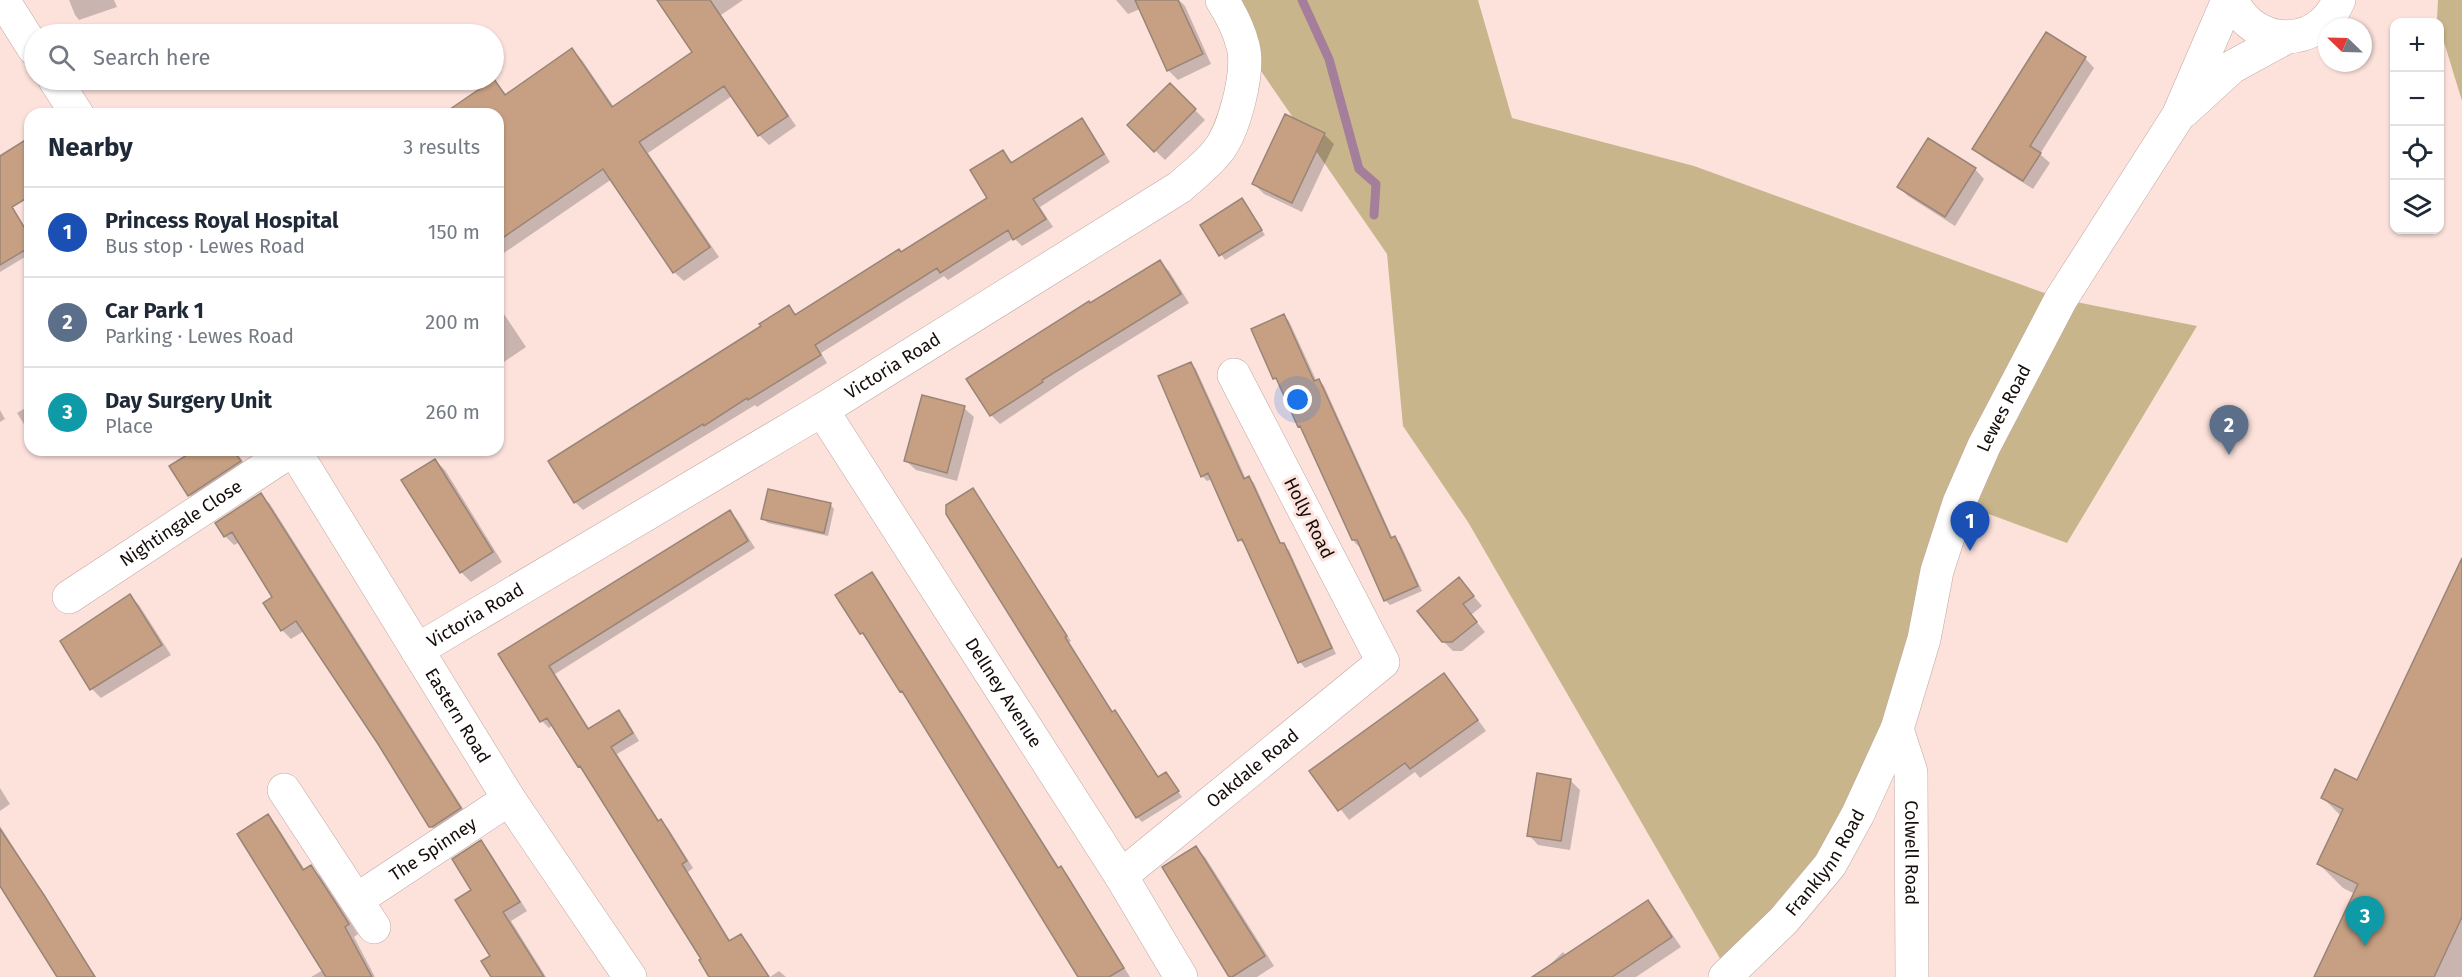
<!DOCTYPE html>
<meta charset="utf-8">
<style>
:root{--surface:#fff;--page:#f6f6f7;--text:#1f2937;--muted:#747a83;--line:#e0e1e3;--accent:#2e6d59}
body{margin:0;font-family:"Fira Sans",sans-serif;background:var(--page);color:var(--text)}
.controls{position:absolute;right:18px;top:18px;display:grid;overflow:hidden;border-radius:12px;box-shadow:0 2px 4px #0004}
.controls button{width:54px;height:54px;display:grid;place-items:center;padding:0;border:0;border-bottom:2px solid var(--line);background:var(--surface);color:var(--text);font:30px sans-serif}
.compass{position:absolute;left:2318px;top:18px;width:54px;height:54px;border-radius:50%;background:var(--surface);box-shadow:0 2px 4px #0004;rotate:293deg}
.you{position:absolute;left:1298px;top:400px;width:21px;height:21px;margin:-15px;border:4px solid #fff;border-radius:50%;background:#1a73e8;box-shadow:0 0 0 9px #1a73e833}
.badge{display:grid;place-items:center;width:39px;height:39px;border-radius:50%;background:var(--accent);color:#fff;font-size:20px;font-weight:700}
.pin{position:absolute;translate:-50% -50px;filter:drop-shadow(0 2px 3px #0008)}
.pin::after{content:'';position:absolute;top:32px;width:21px;height:18px;background:inherit;clip-path:polygon(0 0,100% 0,50% 100%)}
.list{margin:0;padding:0;list-style:none}
h2{display:flex;justify-content:space-between;align-items:center;height:78px;margin:0;padding:0 24px;font-size:26px}
h2 small{font-size:20px;font-weight:400;color:var(--muted)}
.list li{display:grid;grid-template-columns:39px 1fr auto;gap:18px;align-items:center;box-sizing:border-box;height:90px;padding:0 24px;border-top:2px solid var(--line)}
.list b{display:block;font-size:22px;white-space:nowrap}
.list p{margin:0;font-size:20px;white-space:nowrap;color:var(--muted)}
.list em{font-size:20px;font-style:normal;color:var(--muted)}
.icon{flex:none;width:33px;height:33px;fill:none;stroke:currentColor;stroke-width:2;stroke-linecap:round;stroke-linejoin:round}
.map{position:relative;flex:none;width:2462px;height:977px;overflow:hidden}
.search{position:absolute;background:var(--surface);box-shadow:0 2px 4px #0004;left:24px;top:24px;width:480px;height:66px;display:flex;align-items:center;gap:15px;box-sizing:border-box;padding:0 21px;border-radius:33px;color:var(--muted);font-size:22px}
.panel{position:absolute;background:var(--surface);box-shadow:0 2px 4px #0004;left:24px;top:108px;width:480px;height:348px;border-radius:18px}
.map>svg:first-child{display:block}
</style>
<div class="map">
<svg width="2462" height="977" viewBox="0 0 2462 977">
<rect width="100%" height="100%" fill="#fde2dc"/>
<!-- forest -->
<path fill="#c8b58b" d="M1212,0H1478L1512,118L1694,166L2061,299L2197,326L2067,543L1959,503L1937,571L1830,865L1729,974L1468,522L1403,426L1387,254Z
M2438,0H2462V101L2437,19Z"/>
<!-- shadow -->
<path fill="#0003" d="M69,0H114L117,7L79,20L75,15Z
M659,0H743L721,15L796,126L769,145L759,135L732,96L648,153L719,257L684,281L674,272L612,179L498,257V114H445L494,81L507,95L572,50L582,60L614,107L694,53Z
M1116,0H1179L1185,6L1211,64L1178,80L1168,70L1140,9L1128,14Z
M2085,58L2094,68L2040,154L2050,163L2033,189L1984,158L1974,149Z
M1170,85L1205,120L1165,160L1129,125Z
M1082,120L1089,128L1110,162L1040,207L1053,227L1022,246L1014,238L948,280L944,276L821,353L827,363L757,407L755,405L583,510L575,502L550,461L763,327L789,307L797,315L989,199L1003,152L1013,163Z
M1324,134L1334,144L1302,212L1264,194L1254,184Z
M1975,169L1984,179L1955,226L1908,196L1899,187Z
M1242,200L1265,235L1225,260L1202,225Z
M17,217L30,237V254L0,272V227Z
M1160,262L1169,271L1189,303L1076,373L1000,424L991,415Z
M498,305L526,347L498,366Z
M1284,316L1289,321L1317,382L1319,380L1324,386L1393,539L1400,543L1422,591L1390,605L1385,600L1361,548L1355,543L1304,431L1299,426L1280,383L1275,378Z
M1191,363L1196,369L1246,479L1249,478L1254,483L1282,545L1289,550L1336,654L1305,668L1300,662L1246,545L1239,540L1212,479L1207,481L1202,476Z
M30,405V434L17,413Z
M964,408L974,417L957,481L916,470L906,461Z
M0,410L5,419L0,422Z
M193,450H235L248,469L196,503L189,495Z
M435,460L445,470L502,562L471,582L461,572Z
M973,490L1071,641L1068,643L1113,713L1115,712L1120,717L1159,778L1166,774L1182,797L1142,822L1137,817Z
M260,495L270,504L469,818L440,835L431,826L379,743L304,631L291,639L282,630L274,597L240,542L234,545L225,536Z
M830,504L834,509L828,536L768,523L763,519Z
M729,512L737,519L755,548L555,674L590,730L618,712L626,719L639,741L617,754L660,822L668,828L693,868L688,872L731,942L741,935L748,943L770,977L779,971L786,977H711L703,959L553,725L549,728L542,721L501,655Z
M2462,564V977H2315L2355,894L2343,888L2319,864L2341,816L2323,798L2358,782Z
M872,574L878,580L1060,869L1067,874L1130,977H1080L908,698L862,633Z
M1459,579L1482,606L1471,615L1485,632L1462,651H1453L1443,641Z
M130,596L139,605L171,655L101,698L92,689Z
M1444,675L1453,685L1486,731L1420,778L1415,772L1349,820L1311,771Z
M1570,780L1580,790L1570,850L1538,845L1529,835Z
M0,788L10,804L0,811Z
M268,816L277,826L305,870L310,867L320,876L358,934L354,937L375,977H311L323,970Z
M0,826L96,977H59L0,884Z
M481,842L489,851L527,911L511,921L546,977H493V956L473,891Z
M1196,848L1205,857L1274,966L1257,977H1231Z
M1648,902L1657,912L1681,947L1636,977H1537L1563,952L1567,956Z"/>
<g fill="none" stroke-linecap="round" stroke-linejoin="round">
<!-- stream -->
<path stroke="#a47e9b" stroke-width="9" d="M1302,0L1329,59L1359,169L1376,184L1374,215"/>
</g>
<!-- building -->
<path fill="#c7a083" stroke="#998577" stroke-width="1.5" d="M657,0H710L788,116L758,136L724,86L639,142L710,247L673,273L603,169L498,241V114H443L494,79L505,95L572,48L612,107L692,52Z
M1135,0H1178L1203,54L1167,71Z
M2046,32L2086,57L2030,146L2041,153L2023,181L1972,149Z
M1170,83L1196,109L1154,152L1127,125Z
M1285,114L1325,133L1292,203L1252,184Z
M1082,118L1104,154L1033,199L1046,219L1013,240L1008,230L940,273L937,268L815,345L821,355L748,400L747,398L704,426L703,424L574,503L548,461L761,326L759,324L789,305L795,315L899,249L901,252L987,198L970,170L1003,150L1011,163Z
M30,137V196L12,207L30,237V247L0,265V156Z
M1928,138L1976,168L1945,217L1897,187Z
M1242,198L1262,230L1219,256L1200,225Z
M1160,260L1181,294L1042,380L1043,382L990,416L966,379L1089,301L1090,303Z
M1284,314L1314,381L1319,379L1391,538L1395,536L1418,586L1384,601L1357,540H1352L1300,426L1298,427L1276,378L1273,379L1251,329Z
M1191,362L1244,479L1249,476L1280,543H1284L1332,648L1298,663L1242,539L1238,541L1208,473L1201,477L1158,376Z
M922,395L965,406L947,473L904,461Z
M195,450H233L241,461L188,496L169,466Z
M435,459L493,552L460,573L401,480Z
M973,488L1067,636L1065,637L1112,712L1115,710L1158,777L1166,772L1179,791L1136,818L946,514V505Z
M768,489L831,503L824,533L761,519Z
M261,493L461,808L432,827H429L378,744L296,621L281,631L263,603L272,597L232,532L224,537L215,523Z
M730,510L748,541L549,666L588,729L619,710L633,733L611,747L658,821L661,819L687,861L682,864L729,941L741,934L769,977H709L699,960L701,959L580,766L578,767L547,718L540,722L498,654Z
M2462,558V917L2434,977H2314L2358,884L2317,864L2343,809L2321,798L2335,769L2357,780Z
M872,572L1058,868L1061,866L1124,968L1109,977H1078L902,691L900,692L863,633L860,634L835,595Z
M1459,577L1474,596L1463,604L1477,622L1452,642H1442L1417,611Z
M130,594L162,645L90,690L60,641Z
M1444,673L1478,720L1410,769L1405,763L1338,811L1309,771Z
M1537,773L1571,779L1561,841L1527,836Z
M268,814L303,870L311,865L339,908L349,924L345,927L372,977H326L237,834Z
M0,829L44,895L95,977H57L0,886Z
M481,840L520,902L503,912L544,977H491L481,961L490,956L455,900L471,890L452,859Z
M1196,846L1265,956L1232,977H1229L1162,867Z
M1648,900L1672,937L1612,977H1532Z"/>
<g fill="none" stroke-linecap="round" stroke-linejoin="round">
<defs>
<g id="minor">
<path d="M3,0L34,49"/>
<path d="M55,80L77,114"/>
<path id="s1" d="M822,410L1121,876L1181,977"/>
<path id="s2" d="M294,450L509,799L630,977"/>
<path id="s3" d="M69,597L292,450"/>
<path id="s4" d="M417,650L822,410L1180,187C1192,176 1207,165 1217,152C1234,132 1250,71 1243,46C1239,30 1231,14 1222,0"/>
<path d="M284,790L374,927"/>
<path id="s5" d="M1121,876L1383,662L1234,375"/>
<path id="s6" d="M358,899L509,799"/>
</g>
<g id="tertiary">
<path id="s7" d="M1897,729L1911,772L1912,977"/>
</g>
<g id="secondary">
<path d="M2232,0C2254,48 2318,50 2339,0"/>
<path d="M2184,111L2232,67L2287,37"/>
<path id="s8" d="M1725,977L1784,920L1830,865L1858,814L1897,729L1924,639L1937,571L1959,503L1984,446L2061,299L2178,116L2228,0"/>
</g>
</defs>
<!-- minor casing -->
<use href="#minor" stroke="#c0a6a0" stroke-width="34"/>
<!-- tertiary casing -->
<use href="#tertiary" stroke="#c0a6a0" stroke-width="34"/>
<!-- secondary casing -->
<use href="#secondary" stroke="#c0a6a0" stroke-width="34"/>
<!-- minor -->
<use href="#minor" stroke="#fff" stroke-width="33"/>
<!-- tertiary -->
<use href="#tertiary" stroke="#fff" stroke-width="33"/>
<!-- secondary -->
<use href="#secondary" stroke="#fff" stroke-width="33"/>
</g>
<g text-anchor="middle" dominant-baseline="central" stroke-width="6" stroke-linejoin="round" paint-order="stroke">
<!-- street labels -->
<g font-size="18" fill="#160d0b" stroke="#fde2dc">
<text stroke="none"><textPath href="#s4" startOffset="554">Victoria Road</textPath></text>
<text stroke="none"><textPath href="#s8" startOffset="645">Lewes Road</textPath></text>
<text transform="translate(1309 518) rotate(63)">Holly Road</text>
<text stroke="none"><textPath href="#s3" startOffset="134">Nightingale Close</textPath></text>
<text stroke="none"><textPath href="#s4" startOffset="68">Victoria Road</textPath></text>
<text stroke="none"><textPath href="#s1" startOffset="336">Dellney Avenue</textPath></text>
<text stroke="none"><textPath href="#s2" startOffset="312">Eastern Road</textPath></text>
<text stroke="none"><textPath href="#s5" startOffset="170">Oakdale Road</textPath></text>
<text stroke="none"><textPath href="#s6" startOffset="90">The Spinney</textPath></text>
<text stroke="none"><textPath href="#s7" startOffset="126">Colwell Road</textPath></text>
<text stroke="none"><textPath href="#s8" startOffset="153">Franklynn Road</textPath></text>
</g>
</g>
</svg>
<div class="controls">
<button>+</button>
<button>−</button>
<button><svg class="icon" aria-label="locate" viewBox="0 0 24 24"><circle cx="12" cy="12" r="6"/><path d="M12 2v4M12 18v4M2 12h4M18 12h4"/></svg></button>
<button><svg class="icon" aria-label="layers" viewBox="0 0 24 24"><path d="M12 4l9 5-9 5-9-5zM3 14l9 5 9-5"/></svg></button>
</div>
<svg class="compass" viewBox="-18 -18 36 36"><path d="M0-13l5 13h-10z" fill="#e53935"/><path d="M0 13l5-13h-10z" fill="#747a83"/></svg>
<div class="you"></div>
<div class="pin badge" style="left:1970px;top:551px;background:#1a4fb4">1</div>
<div class="pin badge" style="left:2229px;top:455px;background:#5c6f8a">2</div>
<div class="pin badge" style="left:2365px;top:946px;background:#0f9aa8">3</div>
<div class="search"><svg class="icon" aria-label="search" viewBox="0 0 24 24"><circle cx="10" cy="10" r="6"/><path d="M15 15l6 6"/></svg>Search here</div>
<section class="panel">
<h2>Nearby<small>3 results</small></h2>
<ul class="list">
<li><span class="badge" style="background:#1a4fb4">1</span><div><b>Princess Royal Hospital</b><p>Bus stop · Lewes Road</p></div><em>150 m</em></li>
<li><span class="badge" style="background:#5c6f8a">2</span><div><b>Car Park 1</b><p>Parking · Lewes Road</p></div><em>200 m</em></li>
<li><span class="badge" style="background:#0f9aa8">3</span><div><b>Day Surgery Unit</b><p>Place</p></div><em>260 m</em></li>
</ul>
</section>
</div>
